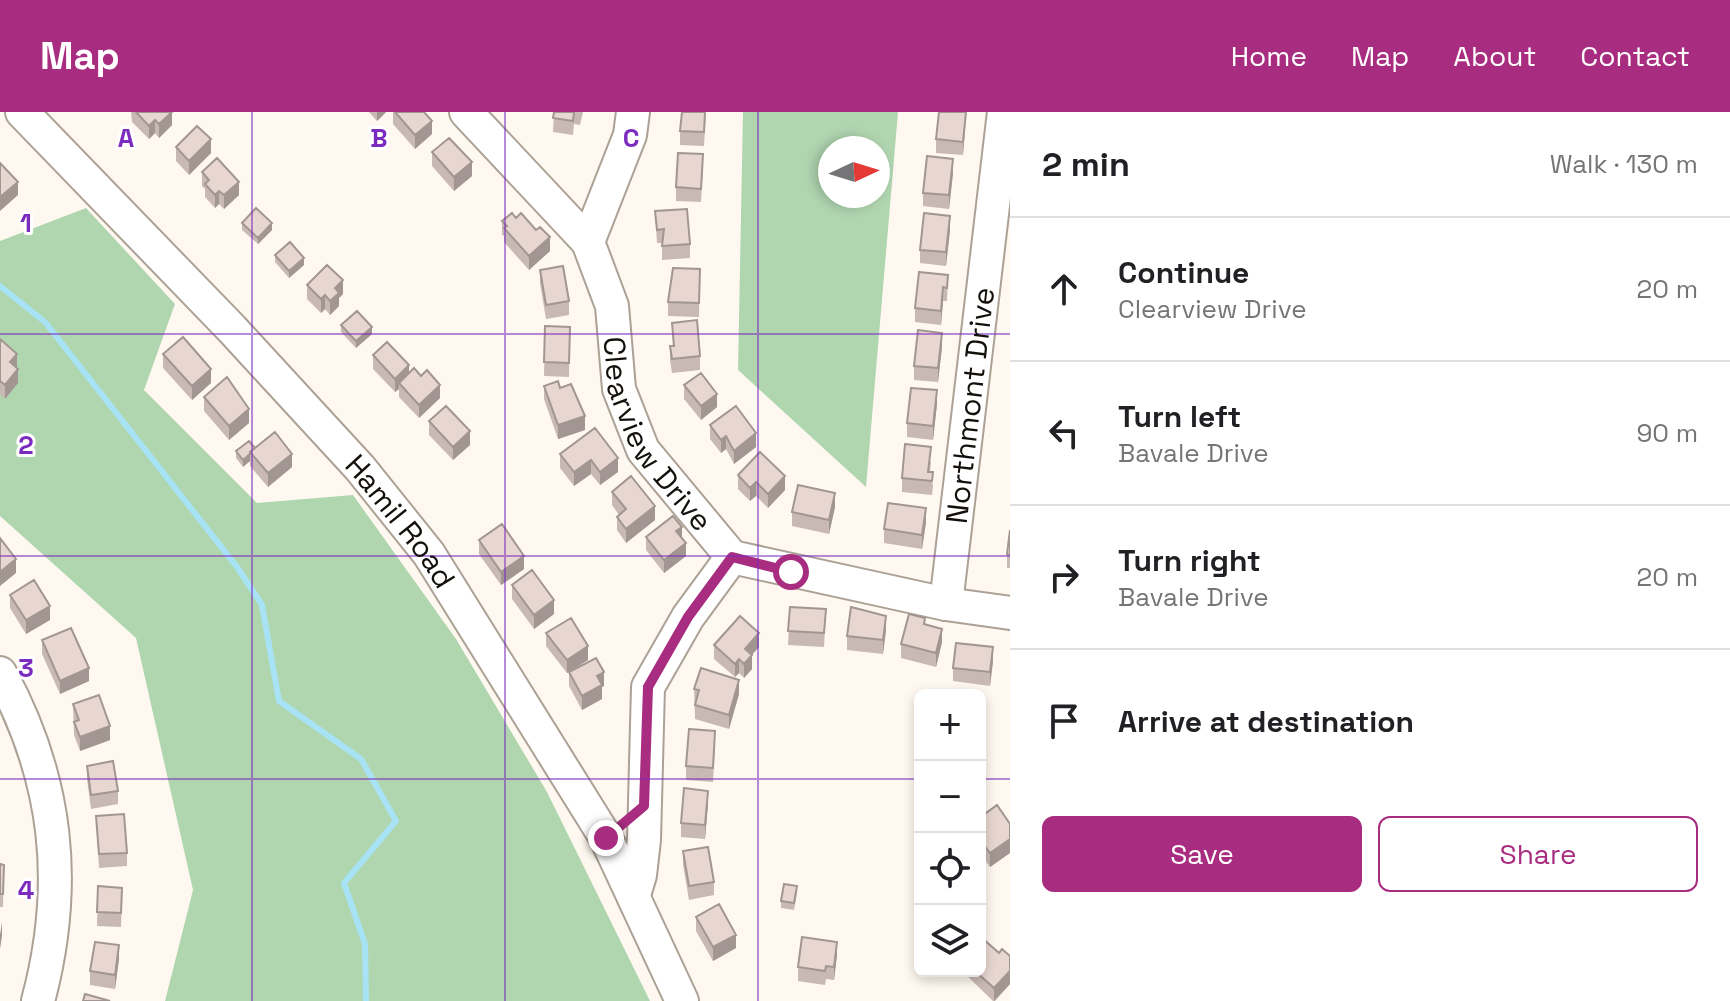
<!DOCTYPE html>
<meta charset="utf-8">
<style>
:root{--surface:#fff;--page:#f6f6f6;--text:#202124;--muted:#757577;--line:#e0e0e0;--accent:#a82c7f}
body{margin:0;font-family:"Space Grotesk",sans-serif;background:var(--page);color:var(--text)}
.controls{position:absolute;right:24px;bottom:24px;display:grid;overflow:hidden;border-radius:12px;box-shadow:0 4px 12px #0003}
.controls button{width:72px;height:72px;display:grid;place-items:center;padding:0;border:0;border-bottom:2px solid var(--line);background:var(--surface);color:var(--text);font:40px sans-serif}
.compass{position:absolute;left:818px;top:24px;width:72px;height:72px;border-radius:50%;background:var(--surface);box-shadow:0 4px 12px #0003;rotate:86deg}
.stop{position:absolute;width:24px;height:24px;margin:-18px;border:6px solid #a82c7f;border-radius:50%;background:#fff}
.stop.end{background:#a82c7f;border-color:#fff;box-shadow:0 2px 8px #0008}
.list{margin:0;padding:0;list-style:none}
h2{display:flex;justify-content:space-between;align-items:center;height:104px;margin:0;padding:0 32px;font-size:34px}
h2 small{font-size:26px;font-weight:400;color:var(--muted)}
.list li{display:grid;grid-template-columns:52px 1fr auto;gap:24px;align-items:center;box-sizing:border-box;height:144px;padding:0 32px;border-top:2px solid var(--line)}
.list b{display:block;font-size:30px;white-space:nowrap}
.list p{margin:0;font-size:26px;white-space:nowrap;color:var(--muted)}
.list em{font-size:26px;font-style:normal;color:var(--muted)}
.actions{display:flex;gap:16px;padding:24px 32px}
.actions a{flex:1;padding:18px 0;border:2px solid var(--accent);border-radius:12px;text-align:center;font-size:28px;color:var(--accent)}
.actions .main{background:var(--accent);color:#fff}
.icon{flex:none;width:44px;height:44px;fill:none;stroke:currentColor;stroke-width:2;stroke-linecap:round;stroke-linejoin:round}
.map{position:relative;flex:none;width:1010px;height:889px;overflow:hidden}
header{display:flex;align-items:center;gap:48px;box-sizing:border-box;height:112px;padding:0 40px;background:var(--accent);color:#fff}
header strong{font-size:38px}
nav{display:flex;gap:44px;margin-inline-start:auto;font-size:28px}
main{display:flex}
aside{flex:1;background:var(--surface)}
.map>svg:first-child{display:block}
</style>
<header>
<strong>Map</strong>
<nav><a>Home</a><a>Map</a><a>About</a><a>Contact</a></nav>
</header>
<main>
<div class="map">
<svg width="1010" height="889" viewBox="0 0 1010 889">
<rect width="100%" height="100%" fill="#fff8f0"/>
<!-- forest -->
<path fill="#b0d6b0" fill-rule="evenodd" d="M743,0H898L866,375L738,258ZM830,36H878V84H830Z
M86,96L175,192L144,278L257,391L353,383L456,527L547,680L650,889H165L193,778L136,526L0,404V129Z"/>
<g fill="none" stroke-linecap="round" stroke-linejoin="round">
<!-- stream -->
<path stroke="#a7e3f5" stroke-width="6" d="M0,174L45,210L237,455L262,493L279,589L361,647L396,709L344,771L365,832L366,889"/>
<defs>
<g id="minor">
<path id="s1" d="M22,0L232,217L360,356L429,442L606,726L682,889"/>
<path id="s2" d="M466,0L588,130L612,194L619,277L643,338L732,445L946,492L1010,501"/>
<path d="M588,130L630,23L633,0"/>
<path id="s3" d="M946,492L1004,0"/>
<path d="M0,561C58,667 69,773 38,889"/>
<path d="M634,783L640,763L644,728L648,575L688,505L732,445"/>
</g>
</defs>
<!-- minor casing -->
<use href="#minor" stroke="#aca195" stroke-width="36"/>
<!-- minor -->
<use href="#minor" stroke="#fff" stroke-width="32"/>
</g>
<!-- wall -->
<path fill="#c8b9b4" d="M131,0H172V13L159,26L155,21L149,27L132,10Z
M369,0H386L377,9Z
M393,0H424L432,22L415,37L393,12Z
M554,0H583L580,13L574,12L573,23L553,20Z
M706,0L704,34L680,33V19Z
M966,0L963,43L936,41V27Z
M176,35L211,41L189,63L176,49Z
M432,40L472,64L454,79L432,54Z
M703,56L701,90L676,89V75Z
M202,60L239,83L224,97L219,92L215,96L205,85V77L202,74Z
M953,61L949,97L923,94V81Z
M655,99L690,132V146L662,148V131H657Z
M516,106L536,118L550,139L529,158L504,130V124L502,123V109Z
M242,111L272,118L258,132L242,118Z
M950,118L946,154L920,151V138Z
M275,143L304,153L289,166L275,150Z
M700,157L699,205L668,204V190Z
M540,158L569,189V203L546,207L540,171Z
M948,163L947,189H943L941,213L915,210V196Z
M307,173L343,182L339,186V194L330,203L325,197L321,201L307,187Z
M672,211L700,244V258L672,261L670,248V234H673Z
M341,213L372,222L356,236L341,220Z
M545,214L570,215L569,265L544,264Z
M0,227L17,256L18,271L5,287L0,282Z
M942,235L938,270L914,268V254Z
M163,242L211,271L192,288L163,256Z
M373,243L409,261L440,286L419,306L399,285V277L395,280L373,257Z
M684,273L717,295L701,308L684,287Z
M544,274L560,276L585,318L558,327L544,287Z
M204,285L249,311L229,328L204,299Z
M937,292L933,328L907,325V311Z
M429,309L470,333L453,348L429,323Z
M710,313L756,335L734,352L726,337L721,341L710,327Z
M595,316L618,360L600,373L591,362L574,374L560,356V342Z
M255,336L292,355L268,375L250,354V349L243,355L236,346V339Z
M931,349L930,360L933,374L932,383L902,380V366Z
M738,363L785,378L768,396L756,384L750,389L738,377Z
M612,380L655,408L626,431L617,418V405L619,403L612,393Z
M835,395L829,422L792,414V400Z
M926,410L922,437L884,431V417Z
M1010,418V456H1007V442Z
M646,425L682,426L686,444L664,461L646,438Z
M479,428L524,457L501,473L479,442Z
M512,473L554,502L534,517L512,487Z
M10,483L50,508L26,522L10,496Z
M790,495L826,497L824,535L788,533Z
M925,513L942,530L936,555L901,546V532Z
M886,518L883,542L847,538V524Z
M546,521L588,548L567,561L546,534Z
M42,528L89,569L60,582L42,542Z
M714,533L759,535L752,543V557L744,566L739,561L735,565L714,547Z
M993,549L990,574L953,569V556Z
M569,560L604,574L602,575V587L582,598L569,574Z
M694,577L739,582L729,617L695,607Z
M73,592L110,628L80,639L74,623Z
M715,632L713,670L686,668V654Z
M87,654L118,679V692L91,697L87,667Z
M708,692L705,727L681,725V711Z
M980,693L986,701L1010,712V741L990,755L980,741Z
M96,704L127,741V754L99,756Z
M683,739L714,770V783L689,788L683,753Z
M0,752L4,753L3,795H0Z
M98,774L122,789L121,815L97,814Z
M797,781L794,798L781,796V789Z
M696,805L736,836L713,849L696,819Z
M999,841L1010,844V872L995,889H993L962,859H980Z
M837,843L834,868L826,867L825,873L798,869V855Z
M119,847L115,877L90,873V859Z"/>
<!-- shaded-wall -->
<path fill="#a29692" d="M172,0V13L159,26V12Z
M377,0H386L377,9Z
M966,0V5L963,43V30Z
M155,8V21L149,27V14Z
M432,9V22L415,37V23Z
M211,27V41L189,63V49Z
M953,47V61L949,97V83Z
M472,50V64L454,79V65Z
M18,70V83L0,99V85Z
M239,70V83L224,97V83Z
M219,79V92L215,96V83Z
M950,104V118L946,154V140Z
M272,111V118L258,132V126Z
M550,125V139L529,158V144Z
M304,146V153L289,166V159Z
M343,168V182L339,186V194L330,203V189L335,176Z
M943,175V189L941,213V199Z
M325,183V197L321,201V187Z
M372,215V222L356,236V229Z
M942,221V235L938,270V256Z
M17,242V255L10,264V250Z
M409,253V267L399,271V277L395,280V267Z
M18,257V271L5,287V273Z
M211,257V271L192,288V274Z
M440,273V286L419,306V293Z
M937,278V292L933,328V314Z
M717,282V295L701,308V294Z
M249,297V311L229,328V314Z
M585,304V318L558,327V313Z
M470,319V333L453,348V335Z
M756,321V335L734,352V339Z
M726,324V337L721,341V328Z
M250,342V349L243,355V348Z
M292,342V355L268,375V361Z
M618,346V360L600,373V360Z
M591,348V362L574,374V360Z
M785,364V378L768,396V382Z
M756,370V384L750,389V376Z
M835,381V395L829,422V408Z
M655,394V408L626,431V417Z
M926,396V410L922,437V423Z
M682,415V428L676,419Z
M686,431V444L664,461V448Z
M524,444V457L501,473V460Z
M16,447V461L0,474V460Z
M554,488V502L534,517V503Z
M50,494V508L26,522V508Z
M886,504V518L883,542V528Z
M942,517V530L936,555V541Z
M759,521V535L745,550V537Z
M588,534V548L567,561V548Z
M993,535V549L990,574V560Z
M752,543V557L744,566V552Z
M739,547V561L735,565V552Z
M89,556V569L60,582V569Z
M604,560V574L602,575V587L582,598V584L597,564Z
M739,568V582L729,617V603Z
M110,614V628L80,639V625Z
M708,679V692L705,727V713Z
M1010,727V741L990,755V741Z
M2,810V824L0,837V823Z
M736,823V836L713,849V835Z
M837,830V843L834,868V855Z
M119,833V847L115,877V863Z
M1010,859V872L994,889V876Z"/>
<!-- building -->
<path fill="#e8d7d1" stroke="#a29692" stroke-width="2" d="M136,0H172L159,12L155,8L149,14Z
M395,0H424L432,9L415,23Z
M554,0H574L573,9L553,6Z
M682,0H705L704,20L680,19Z
M939,0H966L963,30L936,27Z
M197,14L211,27L189,49L176,35Z
M449,26L472,50L454,65L432,40Z
M678,41L703,42L701,77L676,75Z
M927,44L953,47L949,83L923,81Z
M217,46L239,70L224,83L219,79L215,83L205,72L209,68L202,60Z
M0,51L18,70L0,85Z
M256,96L272,111L258,126L242,111Z
M687,97L690,132L662,134L664,117L657,118L655,99Z
M512,101L516,106L521,101L536,118L540,115L550,125L529,144L504,116L507,114L502,109Z
M924,101L950,104L946,140L920,138Z
M290,130L304,146L289,159L275,143Z
M327,153L343,168L335,176L339,181L330,189L325,183L321,187L307,173Z
M563,154L569,189L546,193L540,158Z
M673,156L700,157L699,191L668,190Z
M919,160L948,163L947,176L943,175L941,199L915,196Z
M357,199L372,215L356,229L341,213Z
M697,208L700,244L672,247L670,234H674L672,211Z
M545,214L570,215L569,251L544,250Z
M918,218L942,221L938,256L914,254Z
M183,225L211,257L192,274L163,242Z
M0,227L17,242L10,250L18,257L5,273L0,269Z
M387,230L409,253L395,267L373,243Z
M414,256L421,264L427,258L440,273L419,293L399,271Z
M701,261L717,282L701,294L684,273Z
M227,265L249,297L229,314L204,285Z
M558,269L560,276L571,272L585,304L558,313L544,274Z
M911,276L937,278L933,314L907,311Z
M446,294L470,319L453,335L429,309Z
M736,294L756,321L734,339L726,324L721,328L710,313Z
M595,316L618,346L600,360L591,348L574,360L560,342Z
M275,320L292,342L268,361L250,340Z
M249,329L255,336L250,340L251,341L243,348L236,339Z
M905,332L931,335L928,360H933L932,369L902,366Z
M760,340L785,364L768,382L756,370L750,376L738,363Z
M631,364L655,394L626,417L617,405L626,397L612,380Z
M798,373L835,381L829,408L792,400Z
M888,391L926,396L922,423L884,417Z
M673,404L682,415L676,419L686,431L664,448L646,425Z
M502,412L524,444L501,460L479,428Z
M1010,418V443L1007,442Z
M0,426L16,447L0,460Z
M532,458L554,488L534,503L512,473Z
M34,468L50,494L26,508L10,483Z
M790,495L826,497L824,521L788,519Z
M851,495L886,504L883,528L847,524Z
M909,502L925,506L924,512L942,517L936,541L901,532Z
M740,504L759,521L745,537L752,543L744,552L739,547L735,552L714,533Z
M571,506L588,534L567,548L546,521Z
M71,516L89,556L60,569L42,528Z
M956,531L993,535L990,560L953,556Z
M596,546L604,560L597,564L602,573L582,584L569,560Z
M701,556L739,568L729,603L695,593L699,578L694,577Z
M99,583L110,614L80,625L74,610L79,608L73,592Z
M689,617L715,619L713,656L686,654Z
M113,649L118,679L91,683L87,654Z
M684,676L708,679L705,713L681,711Z
M980,693L986,701L997,693L1010,712V727L990,741L980,728Z
M124,702L127,741L99,742L96,704Z
M708,735L714,770L689,774L683,739Z
M0,752L4,753L3,782H0Z
M784,772L797,774L794,791L781,789Z
M98,774L122,776L121,801L97,800Z
M719,792L736,823L713,835L696,805Z
M802,825L837,830L834,855L826,854L825,859L798,855Z
M981,825L999,841L1002,837L1010,844V859L994,876L975,859H980V827Z
M95,830L119,833L115,863L90,859Z
M85,882L110,889H83Z"/>
<g fill="none" stroke-linecap="round" stroke-linejoin="round">
<!-- route -->
<path stroke="#a82c7f" stroke-width="10" d="M606,726L644,694L648,575L688,505L732,445L791,460"/>
</g>
<!-- grid -->
<path fill="none" stroke="#7b2cbf" stroke-width="2" stroke-opacity="0.55" d="M252,0V889M505,0V889M758,0V889M0,222H1010M0,444H1010M0,667H920M980,667H1010"/>
<g text-anchor="middle" dominant-baseline="central" stroke-width="6" stroke-linejoin="round" paint-order="stroke">
<!-- street labels -->
<g font-size="30" fill="#130f0b" stroke="#fff">
<text stroke="none"><textPath href="#s3" startOffset="200">Northmont Drive</textPath></text>
<text stroke="none"><textPath href="#s2" startOffset="386">Clearview Drive</textPath></text>
<text stroke="none"><textPath href="#s1" startOffset="558">Hamil Road</textPath></text>
</g>
</g>
<g font-size="26" text-anchor="middle" font-weight="bold" fill="#7b2cbf" stroke="#fff" stroke-width="6" stroke-linejoin="round" paint-order="stroke">
<text x="126" y="35">A</text>
<text x="379" y="35">B</text>
<text x="631" y="35">C</text>
<text x="26" y="120">1</text>
<text x="26" y="342">2</text>
<text x="26" y="565">3</text>
<text x="26" y="787">4</text>
</g>
</svg>
<div class="controls">
<button>+</button>
<button>−</button>
<button><svg class="icon" aria-label="locate" viewBox="0 0 24 24"><circle cx="12" cy="12" r="6"/><path d="M12 2v4M12 18v4M2 12h4M18 12h4"/></svg></button>
<button><svg class="icon" aria-label="layers" viewBox="0 0 24 24"><path d="M12 4l9 5-9 5-9-5zM3 14l9 5 9-5"/></svg></button>
</div>
<svg class="compass" viewBox="-18 -18 36 36"><path d="M0-13l5 13h-10z" fill="#e53935"/><path d="M0 13l5-13h-10z" fill="#757577"/></svg>
<div class="stop" style="left:791px;top:460px"></div>
<div class="stop end" style="left:606px;top:726px"></div>
</div>
<aside>
<h2>2 min<small>Walk · 130 m</small></h2>
<ul class="list">
<li><svg class="icon" aria-label="ahead" viewBox="0 0 24 24"><path d="M12 20V5M6 11l6-6 6 6"/></svg><div><b>Continue</b><p>Clearview Drive</p></div><em>20 m</em></li>
<li><svg class="icon" aria-label="left" viewBox="0 0 24 24"><path d="M17 20v-9H6M10 6l-5 5 5 5"/></svg><div><b>Turn left</b><p>Bavale Drive</p></div><em>90 m</em></li>
<li><svg class="icon" aria-label="right" viewBox="0 0 24 24"><path d="M7 20v-9h11M14 6l5 5-5 5"/></svg><div><b>Turn right</b><p>Bavale Drive</p></div><em>20 m</em></li>
<li><svg class="icon" aria-label="arrive" viewBox="0 0 24 24"><path d="M6 21V4h12l-3 4 3 4H6"/></svg><div><b>Arrive at destination</b></div></li>
</ul>
<div class="actions"><a class="main">Save</a><a>Share</a></div>
</aside>
</main>
